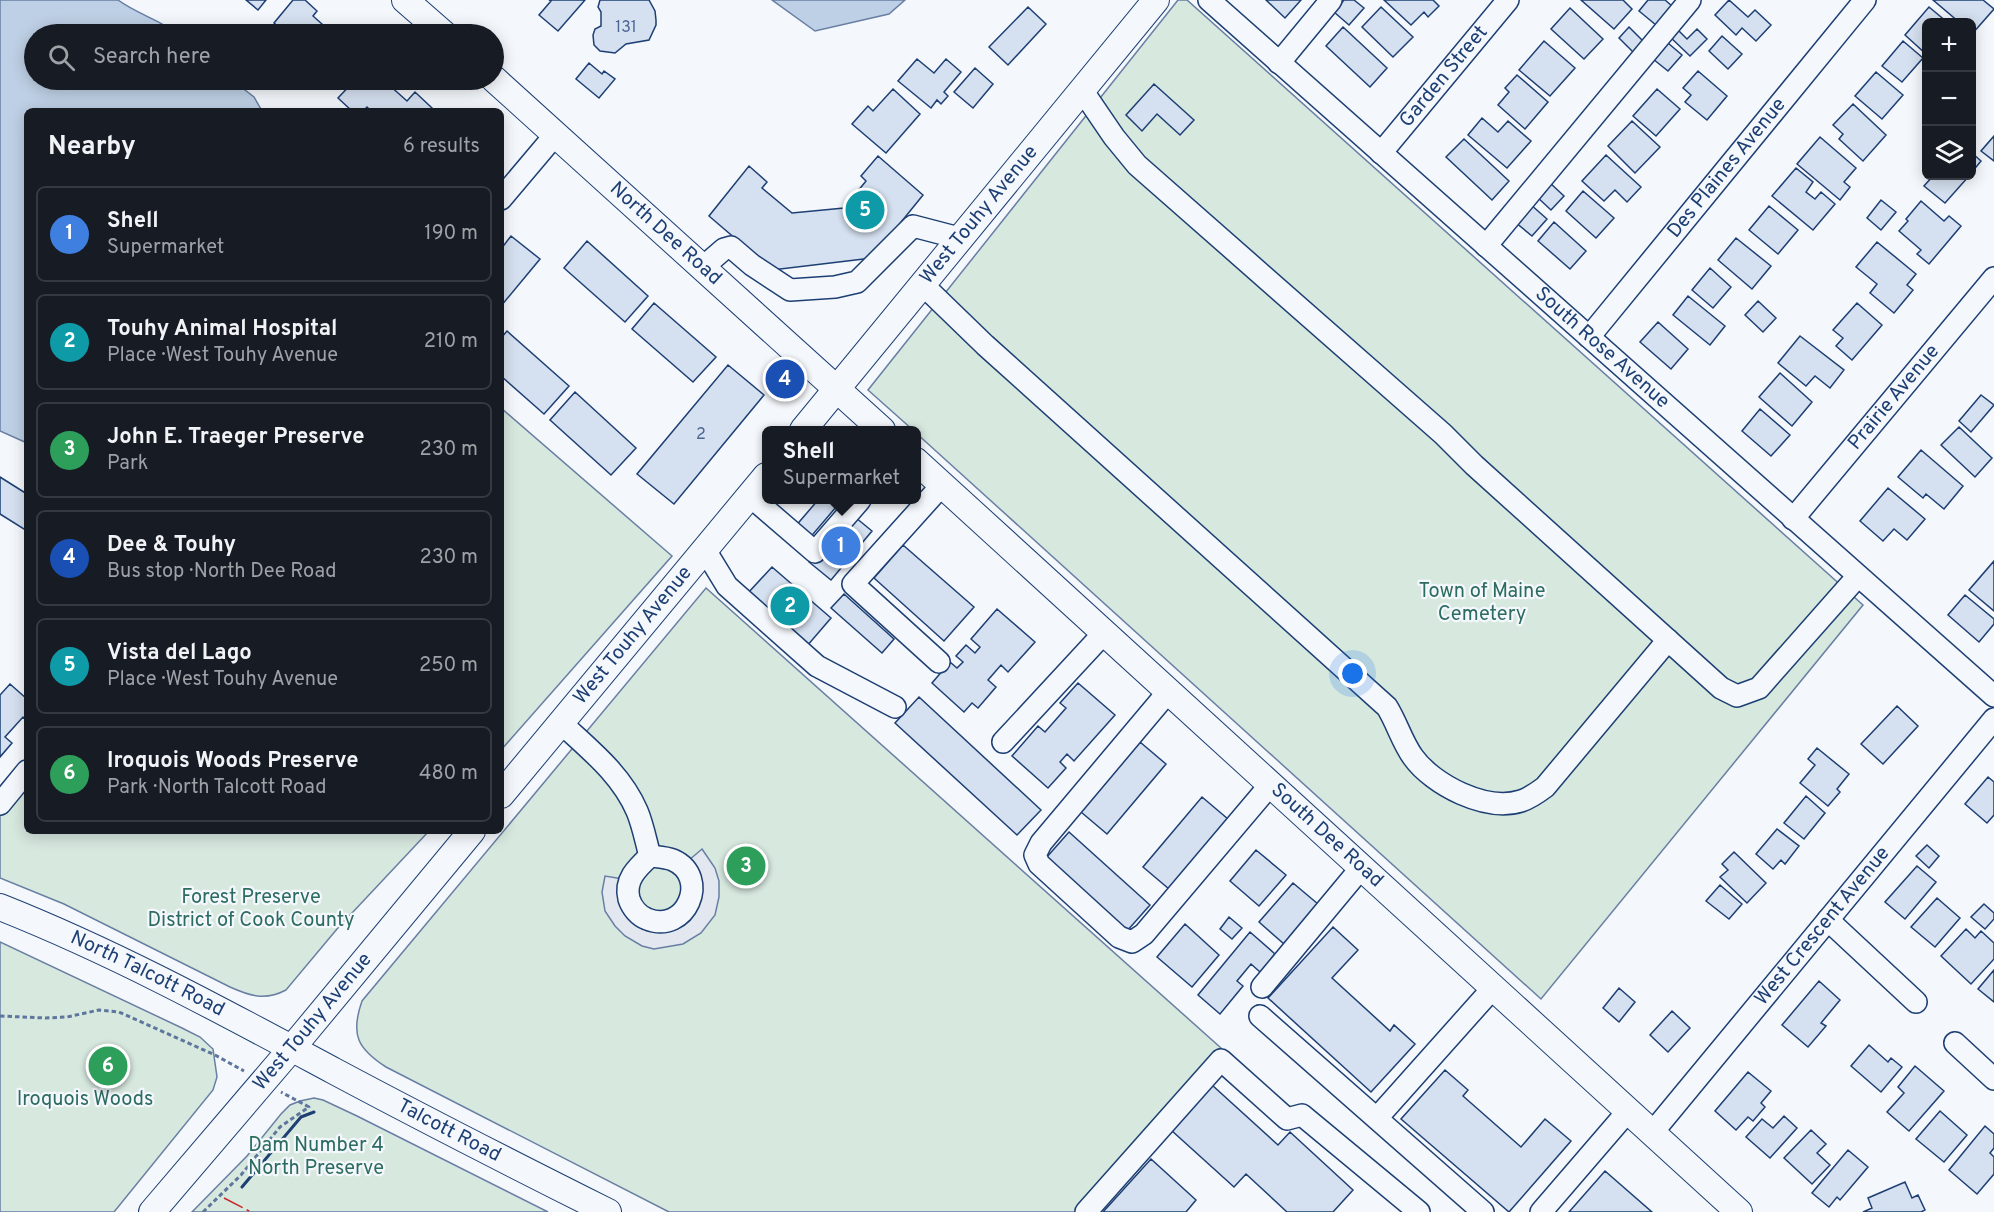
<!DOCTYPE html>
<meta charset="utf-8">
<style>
:root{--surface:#171b24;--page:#242831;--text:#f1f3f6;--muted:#9ea1a6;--line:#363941;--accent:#c62828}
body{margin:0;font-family:Overpass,sans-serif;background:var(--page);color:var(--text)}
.controls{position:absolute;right:18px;top:18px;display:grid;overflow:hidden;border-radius:9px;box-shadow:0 3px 15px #0003}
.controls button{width:54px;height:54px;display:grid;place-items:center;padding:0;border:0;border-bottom:2px solid var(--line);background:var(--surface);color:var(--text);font:30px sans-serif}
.you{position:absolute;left:1353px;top:674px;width:21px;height:21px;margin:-15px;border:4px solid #fff;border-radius:50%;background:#1a73e8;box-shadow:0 0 0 9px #1a73e833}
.badge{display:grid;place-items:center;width:39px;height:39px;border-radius:50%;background:var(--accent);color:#fff;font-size:20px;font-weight:700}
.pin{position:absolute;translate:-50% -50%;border:3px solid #fff;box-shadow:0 2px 6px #0006}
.popup{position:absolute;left:762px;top:426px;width:159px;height:78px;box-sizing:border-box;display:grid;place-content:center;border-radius:9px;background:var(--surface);filter:drop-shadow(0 2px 4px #0005);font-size:20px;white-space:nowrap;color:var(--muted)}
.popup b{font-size:22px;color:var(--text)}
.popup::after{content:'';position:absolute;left:50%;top:100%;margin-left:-12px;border:12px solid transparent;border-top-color:var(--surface)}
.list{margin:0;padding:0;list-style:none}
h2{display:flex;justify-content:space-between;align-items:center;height:78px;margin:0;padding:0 24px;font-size:26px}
h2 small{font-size:20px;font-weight:400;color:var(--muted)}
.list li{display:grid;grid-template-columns:39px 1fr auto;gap:18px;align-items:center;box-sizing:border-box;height:96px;margin:0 12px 12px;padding:0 12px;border:2px solid var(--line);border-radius:9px}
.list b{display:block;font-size:22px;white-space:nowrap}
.list p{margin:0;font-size:20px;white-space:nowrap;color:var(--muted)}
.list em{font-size:20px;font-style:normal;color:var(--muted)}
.icon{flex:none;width:33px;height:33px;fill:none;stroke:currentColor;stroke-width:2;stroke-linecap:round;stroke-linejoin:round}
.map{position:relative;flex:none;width:1994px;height:1212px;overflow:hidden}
.search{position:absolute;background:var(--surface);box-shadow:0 3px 15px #0003;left:24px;top:24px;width:480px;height:66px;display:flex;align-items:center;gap:15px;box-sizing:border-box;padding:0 21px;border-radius:33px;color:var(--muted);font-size:22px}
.panel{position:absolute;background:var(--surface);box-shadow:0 3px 15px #0003;left:24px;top:108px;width:480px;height:726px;border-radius:9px}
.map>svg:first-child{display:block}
</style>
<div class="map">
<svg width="1994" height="1212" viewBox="0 0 1994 1212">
<rect width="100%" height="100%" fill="#f4f7fb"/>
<!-- green -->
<path fill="#d7e8df" stroke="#687fa3" stroke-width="1.5" d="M1178,0H1187L1863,605L1541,999L916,433V430H913L868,390Z
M501,408L672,556L501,750Z
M706,588L1221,1048L1080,1212H669L386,1067C358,1049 350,1035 362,1001Z
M27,783V831H429L337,929L286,990C265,1001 250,996 230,987L64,904L0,878V814Z
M0,942L182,1028L200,1037L213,1049L217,1077L213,1090L114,1212H0Z
M314,1098L323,1100L357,1116L548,1212H192L247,1156L281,1114L290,1105L300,1101Z"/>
<!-- parking -->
<path fill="#e3e8f0" stroke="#687fa3" stroke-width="1.5" d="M702,849L715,868L719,881V897L715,915L701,933L683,944L654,949L642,946L625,936L615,926L605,911L602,892L605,876L629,880L637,912L681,914L682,866Z"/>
<!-- water -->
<path fill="#bed0e5" stroke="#687fa3" stroke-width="1.5" d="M0,0H118C137,14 160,20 178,34H34V80H232L254,97L262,111H27V443L0,431Z
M772,0H905L889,14L815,31Z"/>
<!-- building -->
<path fill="#d5e0f0" stroke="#1d3f73" stroke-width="1.5" d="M246,0H266L258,10Z
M293,0H305L317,11L313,16L332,33L336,28L344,34H287L274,23Z
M549,0H585L558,31L539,15L551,1Z
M600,0H649L655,11L656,20V25L649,40L626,44L615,53L600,51L594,45L593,35L595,29L601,26V12L598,7Z
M1266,0H1301L1285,18Z
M1344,0H1354L1364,8L1349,25L1334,12Z
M1384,0H1433L1439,6L1428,17L1424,12L1411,25Z
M1581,0H1623L1632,9L1614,29Z
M1648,0H1665L1672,6L1656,25L1639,11Z
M1729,0L1748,17L1755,10L1771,25L1756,41L1742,28L1736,35L1715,15Z
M1933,0H1983L1994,9L1972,34V22H1959Z
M1028,7L1046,24L1008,65L989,47Z
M1381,7L1413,37L1393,57L1362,27Z
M1929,7L1947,22H1926V54L1905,35Z
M1570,8L1603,39L1584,59L1551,29Z
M1343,27L1387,68L1370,87L1326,46Z
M1629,27L1643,41L1633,52L1619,38Z
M1675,27L1687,39L1697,29L1707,39L1690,56L1668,35Z
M1722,36L1742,54L1728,69L1709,51Z
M1544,41L1575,68L1550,96L1519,70Z
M1903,41L1923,58L1902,82L1882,66Z
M1668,43L1682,55L1668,71L1653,59Z
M917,59L934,73L946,59L961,72L944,92L948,96L941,104L937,100L931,108L898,81Z
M589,63L602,74L604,71L615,79L599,98L576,79Z
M975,68L993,84L973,108L954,92Z
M1698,71L1727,96L1707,120L1685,102L1691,95L1683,88Z
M1876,72L1903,95L1882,119L1855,96Z
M1517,75L1548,102L1525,129L1498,105L1509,92L1505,88Z
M355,80H392L388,84L407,101L415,92L432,108L429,111H371L367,107L363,111H352L338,98Z
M1154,84L1194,120L1180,135L1157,114L1142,131L1126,115Z
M893,89L920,114L886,153L852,124L868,106L873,111Z
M1657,89L1680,109L1656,136L1633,116Z
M1853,104L1886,135L1863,161L1839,139L1843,134L1833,125Z
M1482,118L1498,132L1508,121L1531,141L1507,168L1468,135Z
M1632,121L1660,147L1635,173L1608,146Z
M1994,136V161L1981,151Z
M1820,137L1856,168L1844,182L1850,187L1840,200L1797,164Z
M1464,139L1509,181L1492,200L1446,157Z
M1972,153L1981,161L1972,172Z
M1606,155L1641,187L1627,202L1615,190L1604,201L1582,181Z
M878,156L923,195L872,258L772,270L709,216L749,166L767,182L762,188L792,213L844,208L866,181L861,176Z
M1796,168L1813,182L1806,192L1815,199L1821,192L1835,204L1813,230L1772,196Z
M1933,176H1969L1945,203L1924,186Z
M1549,182L1564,196L1551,210L1536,196Z
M1583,191L1614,218L1596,238L1566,211Z
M1881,200L1896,212L1881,230L1867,218Z
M1921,201L1944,221L1949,216L1961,226L1929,264L1917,254L1921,250L1899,231L1908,221L1906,219Z
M1530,204L1547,219L1532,236L1515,222Z
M1769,206L1798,230L1778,254L1749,230Z
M1554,222L1586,251L1570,269L1538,241Z
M511,236L540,259L501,306V249Z
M1736,238L1771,266L1752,289L1718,260Z
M587,241L648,296L625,322L564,268Z
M1877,242L1916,274L1907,285L1913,290L1894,313L1870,293L1877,284L1856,267Z
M1710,268L1731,287L1713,308L1692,290Z
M1688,296L1725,326L1710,345L1673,315Z
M1758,301L1776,318L1763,332L1745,315Z
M654,303L716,357L693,382L632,329Z
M1857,303L1882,325L1852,360L1836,346L1843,338L1833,330Z
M1658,322L1688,349L1671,369L1640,342Z
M507,331L569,386L544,414L501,376V338Z
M1800,336L1844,370L1830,388L1815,376L1806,386L1778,363Z
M728,365L764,395L674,504L637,474Z
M1780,373L1812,402L1792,426L1759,397Z
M575,392L636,448L611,475L550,420Z
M1981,395L1994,405L1971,432L1959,421Z
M1760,409L1790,435L1771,456L1742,431Z
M1959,427L1992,458L1975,477L1941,445Z
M1921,450L1963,486L1944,509L1926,494L1923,498L1898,477Z
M0,477L27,494V531L0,514Z
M1888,488L1925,519L1907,540L1894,529L1883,541L1860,521Z
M818,500H842L808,540L794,528Z
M850,513L872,531L831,580L809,562Z
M903,545L974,607L944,641L874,578Z
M1994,561V611L1969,590Z
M772,567L831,618L807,646L748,593Z
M844,594L894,639L882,653L831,608Z
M1965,595L1994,619V624L1979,642L1948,615Z
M997,609L1035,642L1008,672L1001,665L988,680L996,687L978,708L972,703L964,712L932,683L950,662L957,668L963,662L956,656L966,645L975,653L980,647L971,639Z
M1078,683L1115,715L1074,761L1067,754L1060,762L1066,768L1048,788L1012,756L1038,726L1045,732L1066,708L1060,703Z
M10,684L27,699V721L23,717L5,737L12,743L0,757V695Z
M919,697L1041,810L1017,835L895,723Z
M1897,706L1918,726L1883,764L1861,744Z
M1140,742L1166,764L1107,834L1081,812Z
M1817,748L1849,774L1837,789L1840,792L1828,806L1800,783L1815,765L1808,759Z
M1988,777L1994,782V815L1987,823L1965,804Z
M1806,796L1825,813L1804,839L1784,823Z
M1202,797L1228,819L1169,889L1143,867Z
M1777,829L1799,846L1785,864L1781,860L1773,869L1756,854Z
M1069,832L1150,905L1127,931L1046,858Z
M1927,845L1939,856L1929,868L1916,856Z
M1256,850L1286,875L1259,906L1230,881Z
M1734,852L1766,883L1747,903L1720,877L1728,870L1722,864Z
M1917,866L1936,882L1905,919L1885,902Z
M1293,883L1318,904L1284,944L1259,922Z
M1720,885L1742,904L1729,919L1706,901Z
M1937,898L1960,918L1935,947L1911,927Z
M1984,904L1994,913V919L1985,929L1971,917Z
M1229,917L1242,928L1232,939L1220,929Z
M1185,924L1219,955L1192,987L1157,957Z
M1333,927L1358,950L1332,978L1390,1031L1394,1025L1415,1044L1371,1092L1268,998Z
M1966,929L1975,938L1981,931L1994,943V959L1971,984L1941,956Z
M1250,932L1275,954L1260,972L1251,964L1237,981L1243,986L1220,1014L1198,995Z
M1994,970V1002L1978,989Z
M1819,981L1840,1000L1821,1023L1826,1026L1808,1047L1782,1025Z
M1619,988L1635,1002L1619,1022L1603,1008Z
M1672,1011L1690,1028L1668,1052L1650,1035Z
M1869,1045L1888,1062L1891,1058L1902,1067L1881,1092L1851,1066Z
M1915,1066L1944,1091L1909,1131L1887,1112L1904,1093L1898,1087Z
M1445,1070L1468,1090L1463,1096L1521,1147L1545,1119L1571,1141L1509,1212L1401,1119Z
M1748,1072L1771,1091L1761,1103L1765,1107L1753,1121L1748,1117L1736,1130L1715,1111Z
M1212,1085L1278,1145L1290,1132L1353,1190L1333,1212H1287L1246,1174L1234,1187L1171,1130Z
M1940,1111L1967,1135L1944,1162L1916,1139Z
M1784,1116L1797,1128L1770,1158L1746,1137L1762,1119L1773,1128Z
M1985,1126L1994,1134V1148L1990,1153L1994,1157V1174L1977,1194L1949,1170Z
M1811,1130L1826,1144L1817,1153L1830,1165L1812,1184L1784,1158Z
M1848,1150L1868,1167L1840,1200L1837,1197L1829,1207L1812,1193Z
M1151,1159L1196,1200L1186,1212H1103Z
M1605,1171L1652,1212H1569Z
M1905,1182L1912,1198L1918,1195L1925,1210L1921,1212H1863L1872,1208L1868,1198Z"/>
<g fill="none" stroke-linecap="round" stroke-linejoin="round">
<defs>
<g id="minor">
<path id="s1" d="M1209,0L1994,696"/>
<path d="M1279,63L1331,0"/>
<path d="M1082,90L1114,137L1137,165L1443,434L1474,465L1721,688L1737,696L1759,688L1858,576"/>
<path id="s2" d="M1381,153L1508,0"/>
<path d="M501,199L555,135"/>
<path d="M1486,246L1690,0"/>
<path d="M702,268L724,249L731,247L752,265L790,290L835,287L857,282L913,226L959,238"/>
<path d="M922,284L985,345L1387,707C1397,723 1402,742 1413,757C1433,785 1486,812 1521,801C1530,798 1537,793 1545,787L1668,640"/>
<path id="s3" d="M1589,337L1865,0"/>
<path d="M750,496L815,552L860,500"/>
<path id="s4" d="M1793,519L1994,278"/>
<path d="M705,550L727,586L817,666L895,707"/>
<path d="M939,662L853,584L942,485"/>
<path d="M1168,692L1041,843L1035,855L1039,864L1119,937L1132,942L1144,934L1270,785"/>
<path d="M561,723C590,750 621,774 637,811C643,825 646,842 650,856"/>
<path d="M1003,742L1104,633"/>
<path d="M0,804L27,771"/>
<path d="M650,856C657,857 665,857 673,860C711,877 686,935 647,919C639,916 632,908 629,899C624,880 637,868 650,856Z"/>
<path d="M1828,920L1916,1002"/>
<path d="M1262,987L1361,868"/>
<path d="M1260,1016L1483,1212"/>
<path d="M1955,1043L1994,1079"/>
<path d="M1377,1118L1493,988"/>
<path id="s5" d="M1652,1133L1994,719"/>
<path d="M1086,1212L1221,1060L1287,1119L1302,1115L1419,1212"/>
<path d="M1541,1212L1628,1111"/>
</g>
<g id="major">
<path d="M405,0L444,34"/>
<path id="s6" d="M494,79L882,430"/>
<path id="s7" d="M803,430L1156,0"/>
<path id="s8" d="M916,461L1739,1212"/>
<path id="s9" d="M501,795L766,476"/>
<path id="s10" d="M0,907C116,953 224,1012 334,1071C424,1119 516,1166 608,1212"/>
<path id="s11" d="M152,1212L292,1048L472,831"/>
</g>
</defs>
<!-- minor casing -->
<use href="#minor" stroke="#1d3f73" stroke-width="24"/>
<!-- major casing -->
<use href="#major" stroke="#1d3f73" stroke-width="28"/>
<!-- path -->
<path stroke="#5e769c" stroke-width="3" stroke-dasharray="4.5 3" stroke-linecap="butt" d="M0,1016L45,1018L67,1017L99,1010L119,1012L215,1055L244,1071
M203,1212L241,1175L280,1127L309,1107L281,1092"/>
<!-- minor -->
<use href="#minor" stroke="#f4f7fb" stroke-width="21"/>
<!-- major -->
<use href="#major" stroke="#f4f7fb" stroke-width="26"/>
<!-- wall -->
<path stroke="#1d3f73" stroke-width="3" d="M242,1187L301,1117L314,1112"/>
<!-- power -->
<path stroke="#c62828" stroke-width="1.5" stroke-dasharray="21 4.5 3 4.5" stroke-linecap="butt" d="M224,1198L251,1212"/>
</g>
<g text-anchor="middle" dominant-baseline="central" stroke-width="4.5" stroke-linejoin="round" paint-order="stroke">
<!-- number labels -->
<g font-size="16" fill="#4b6792">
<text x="626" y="28">131</text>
<text x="701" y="435">2</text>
</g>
<!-- street labels -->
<g font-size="20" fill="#1d3f73" stroke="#f4f7fb">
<text stroke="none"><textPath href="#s2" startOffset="99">Garden Street</textPath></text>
<text stroke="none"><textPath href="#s3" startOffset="218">Des Plaines Avenue</textPath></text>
<text stroke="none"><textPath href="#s7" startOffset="278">West Touhy Avenue</textPath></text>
<text stroke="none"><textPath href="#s6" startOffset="231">North Dee Road</textPath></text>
<text stroke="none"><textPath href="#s1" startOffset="525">South Rose Avenue</textPath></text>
<text stroke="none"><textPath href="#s4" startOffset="158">Prairie Avenue</textPath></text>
<text stroke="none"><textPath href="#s9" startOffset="207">West Touhy Avenue</textPath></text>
<text stroke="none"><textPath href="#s8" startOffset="556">South Dee Road</textPath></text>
<text stroke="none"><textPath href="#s5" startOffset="268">West Crescent Avenue</textPath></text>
<text stroke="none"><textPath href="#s10" startOffset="162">North Talcott Road</textPath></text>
<text stroke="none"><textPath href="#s11" startOffset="249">West Touhy Avenue</textPath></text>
<text stroke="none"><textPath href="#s10" startOffset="502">Talcott Road</textPath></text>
</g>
<!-- park labels -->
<g font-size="20" fill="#2c6c60" stroke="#f4f7fb">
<text x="1482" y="592">Town of Maine<tspan x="1482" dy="23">Cemetery</tspan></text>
<text x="251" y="898">Forest Preserve<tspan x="251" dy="23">District of Cook County</tspan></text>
<text x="85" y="1100">Iroquois Woods</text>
<text x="316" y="1146">Dam Number 4<tspan x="316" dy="23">North Preserve</tspan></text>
</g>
</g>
</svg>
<div class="controls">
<button>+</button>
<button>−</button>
<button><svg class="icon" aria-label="layers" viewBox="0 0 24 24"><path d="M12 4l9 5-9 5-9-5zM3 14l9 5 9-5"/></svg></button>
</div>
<div class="you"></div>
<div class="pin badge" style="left:841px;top:546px;background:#3f7fe0">1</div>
<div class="popup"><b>Shell</b>Supermarket</div>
<div class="pin badge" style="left:790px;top:606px;background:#0f9aa8">2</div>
<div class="pin badge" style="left:746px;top:866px;background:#2e9e5b">3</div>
<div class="pin badge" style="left:785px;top:379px;background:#1a4fb4">4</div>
<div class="pin badge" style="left:865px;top:210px;background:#0f9aa8">5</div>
<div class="pin badge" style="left:108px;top:1066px;background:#2e9e5b">6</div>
<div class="search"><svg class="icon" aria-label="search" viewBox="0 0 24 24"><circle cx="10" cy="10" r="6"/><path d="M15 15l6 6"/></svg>Search here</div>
<section class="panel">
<h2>Nearby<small>6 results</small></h2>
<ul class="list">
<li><span class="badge" style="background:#3f7fe0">1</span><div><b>Shell</b><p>Supermarket</p></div><em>190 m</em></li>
<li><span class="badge" style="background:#0f9aa8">2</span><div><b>Touhy Animal Hospital</b><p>Place · West Touhy Avenue</p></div><em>210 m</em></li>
<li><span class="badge" style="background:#2e9e5b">3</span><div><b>John E. Traeger Preserve</b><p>Park</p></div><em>230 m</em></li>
<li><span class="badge" style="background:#1a4fb4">4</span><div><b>Dee &amp; Touhy</b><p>Bus stop · North Dee Road</p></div><em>230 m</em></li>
<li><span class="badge" style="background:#0f9aa8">5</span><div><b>Vista del Lago</b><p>Place · West Touhy Avenue</p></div><em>250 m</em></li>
<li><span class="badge" style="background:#2e9e5b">6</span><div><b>Iroquois Woods Preserve</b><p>Park · North Talcott Road</p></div><em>480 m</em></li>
</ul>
</section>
</div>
